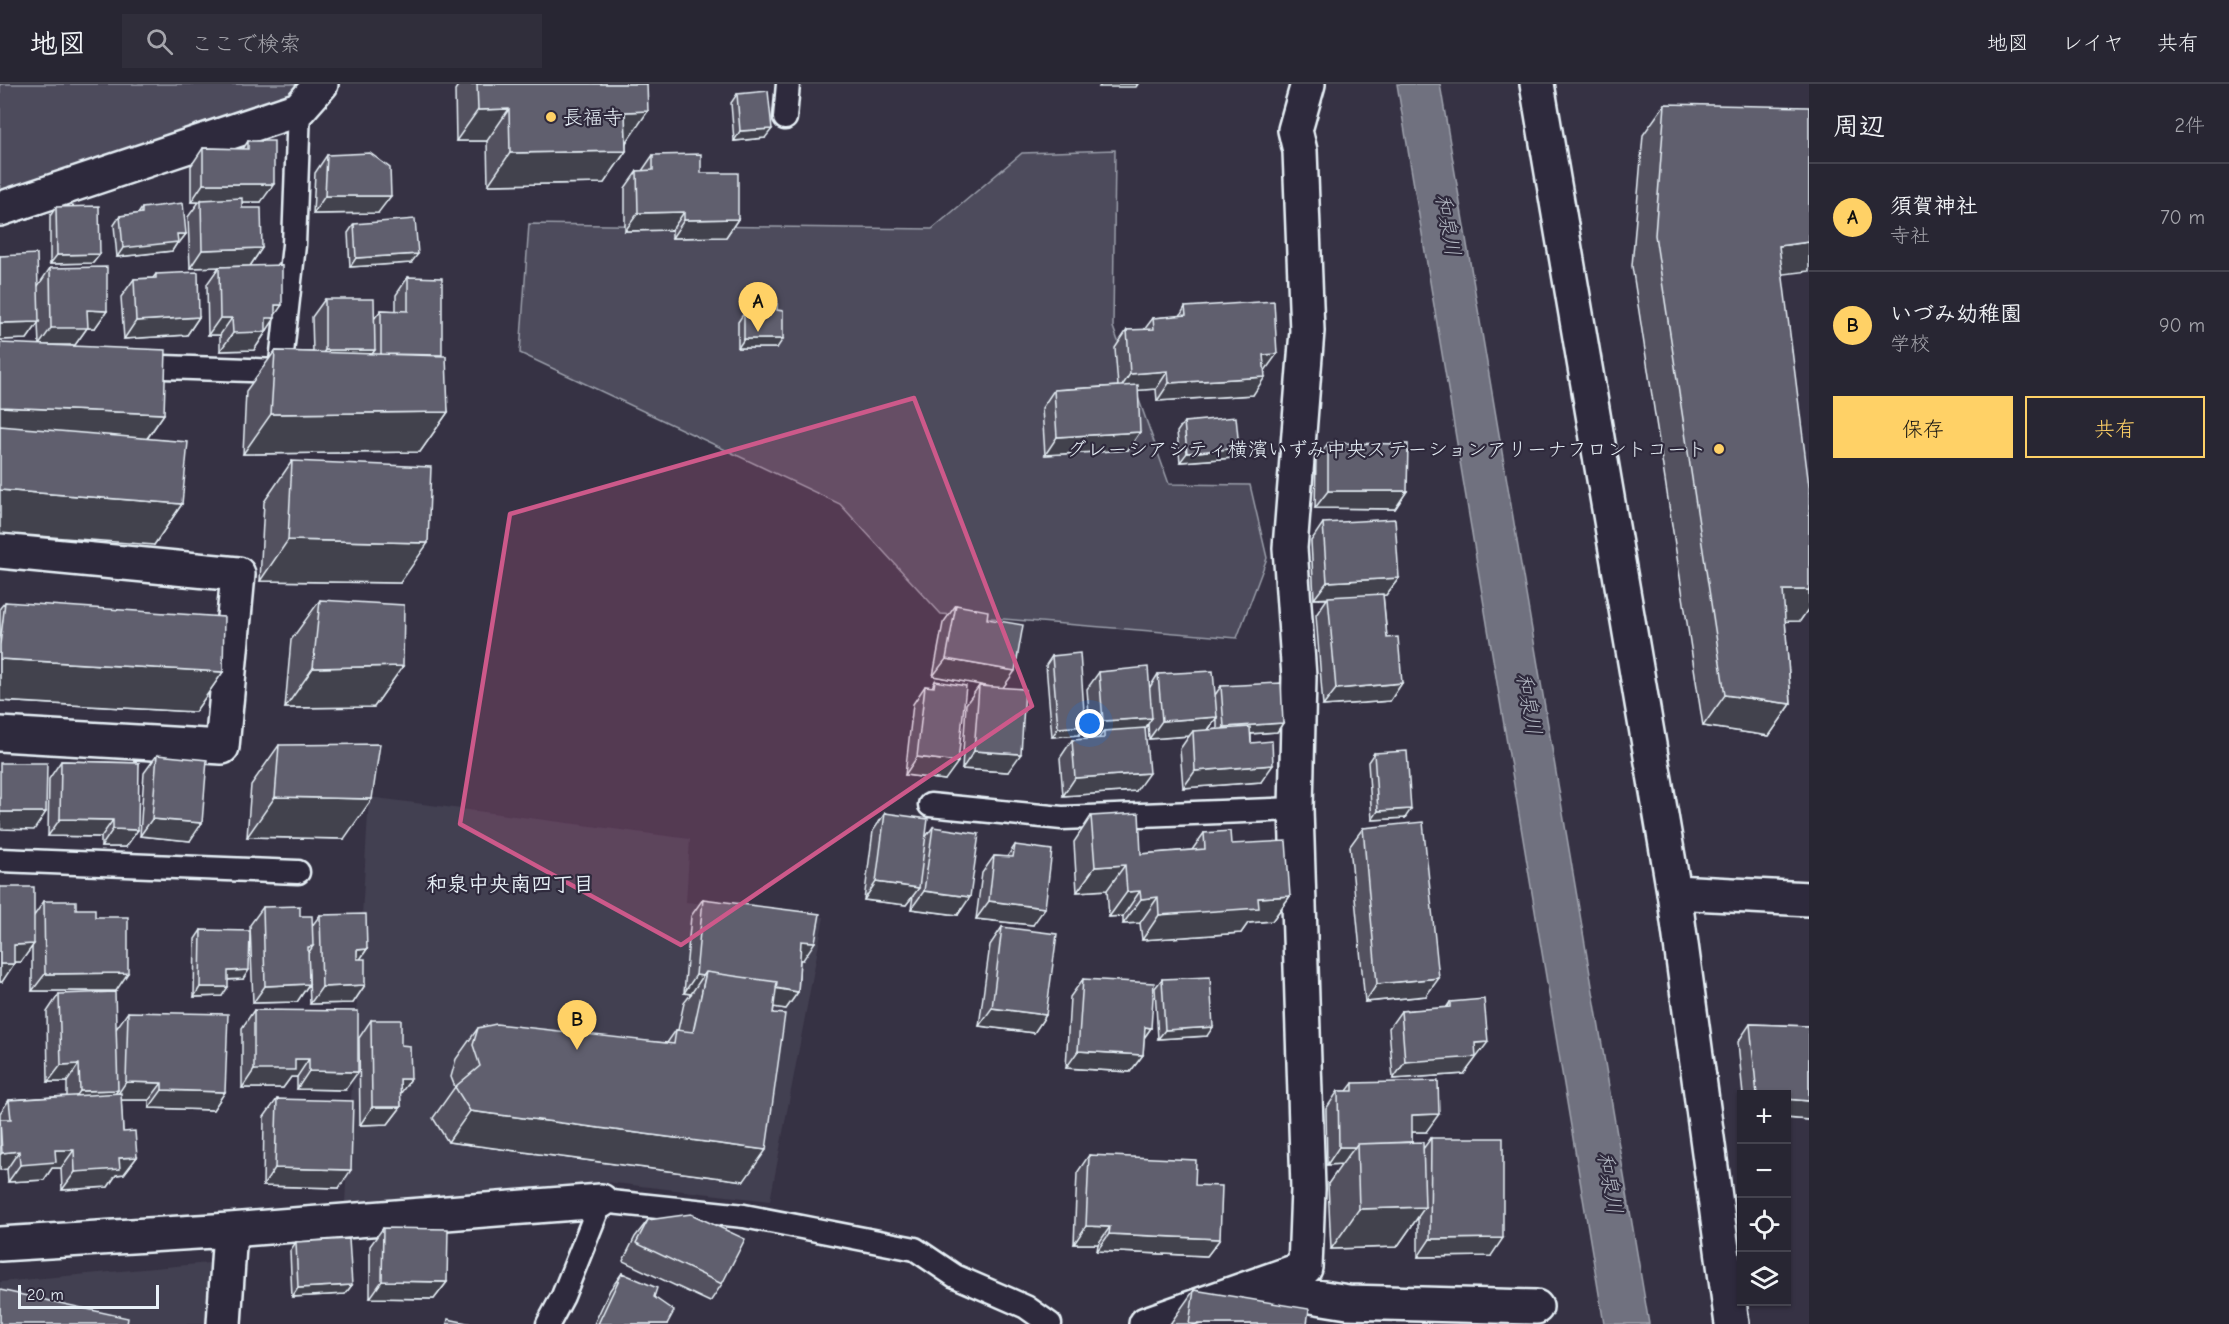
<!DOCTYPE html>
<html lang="ja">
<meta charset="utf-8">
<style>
:root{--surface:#282633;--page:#302e3b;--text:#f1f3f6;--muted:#a5a5ac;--line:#44434e;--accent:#ffd166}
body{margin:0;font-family:"Comic Neue","Klee One",sans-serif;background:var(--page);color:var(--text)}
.controls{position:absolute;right:18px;bottom:18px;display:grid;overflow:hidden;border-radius:0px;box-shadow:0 2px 4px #0004}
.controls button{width:54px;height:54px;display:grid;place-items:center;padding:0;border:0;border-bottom:2px solid var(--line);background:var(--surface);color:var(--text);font:30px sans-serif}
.scale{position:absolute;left:18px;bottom:15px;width:141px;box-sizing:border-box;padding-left:6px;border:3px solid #e8f1f8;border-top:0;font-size:16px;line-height:21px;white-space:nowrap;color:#e8f1f8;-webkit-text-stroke:4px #2f2a3d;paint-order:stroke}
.you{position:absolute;left:1090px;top:640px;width:21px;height:21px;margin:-15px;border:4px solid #fff;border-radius:50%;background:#1a73e8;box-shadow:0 0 0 9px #1a73e833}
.badge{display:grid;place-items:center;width:39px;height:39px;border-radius:50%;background:var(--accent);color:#111;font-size:20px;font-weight:700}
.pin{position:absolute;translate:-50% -50px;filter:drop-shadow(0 2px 3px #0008)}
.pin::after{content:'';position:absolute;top:32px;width:21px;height:18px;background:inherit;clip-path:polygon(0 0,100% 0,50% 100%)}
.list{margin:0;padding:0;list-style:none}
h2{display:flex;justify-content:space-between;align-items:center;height:78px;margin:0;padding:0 24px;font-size:26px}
h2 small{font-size:20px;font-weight:400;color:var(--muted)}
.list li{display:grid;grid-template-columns:39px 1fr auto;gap:18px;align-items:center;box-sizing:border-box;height:108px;padding:0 24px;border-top:2px solid var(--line)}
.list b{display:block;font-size:22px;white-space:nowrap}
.list p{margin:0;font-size:20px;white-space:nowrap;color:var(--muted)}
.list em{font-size:20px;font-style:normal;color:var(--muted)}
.actions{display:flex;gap:12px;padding:18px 24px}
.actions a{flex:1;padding:14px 0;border:2px solid var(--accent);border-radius:0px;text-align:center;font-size:21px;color:var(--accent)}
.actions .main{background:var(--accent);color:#111}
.icon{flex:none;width:33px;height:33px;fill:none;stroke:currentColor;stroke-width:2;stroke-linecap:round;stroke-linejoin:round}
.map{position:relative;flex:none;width:1809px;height:1240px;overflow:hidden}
header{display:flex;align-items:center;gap:36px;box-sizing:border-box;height:84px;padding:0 30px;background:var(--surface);border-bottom:2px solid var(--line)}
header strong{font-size:28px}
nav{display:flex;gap:33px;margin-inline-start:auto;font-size:21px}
.search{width:420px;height:54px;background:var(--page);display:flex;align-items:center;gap:15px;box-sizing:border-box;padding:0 21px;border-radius:0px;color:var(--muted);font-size:22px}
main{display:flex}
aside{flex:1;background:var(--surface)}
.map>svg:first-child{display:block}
</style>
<header>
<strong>地図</strong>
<div class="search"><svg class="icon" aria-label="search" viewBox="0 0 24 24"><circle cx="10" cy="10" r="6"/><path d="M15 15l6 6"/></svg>ここで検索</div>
<nav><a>地図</a><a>レイヤ</a><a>共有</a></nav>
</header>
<main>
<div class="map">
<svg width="1809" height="1240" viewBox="0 0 1809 1240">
<rect width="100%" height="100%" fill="#363244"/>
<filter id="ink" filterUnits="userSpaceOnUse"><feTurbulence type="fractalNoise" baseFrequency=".0167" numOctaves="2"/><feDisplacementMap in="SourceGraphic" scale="12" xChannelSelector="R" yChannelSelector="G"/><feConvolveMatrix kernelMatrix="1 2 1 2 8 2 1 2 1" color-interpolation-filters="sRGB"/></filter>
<g filter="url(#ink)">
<!-- built -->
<path fill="#433f51" d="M369,713L690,755L686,818L824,833L770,1117L606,1098L345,1118Z
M209,1179L206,1240H0V1198Z"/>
<!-- green -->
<path fill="#4d4b5c" stroke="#9a9eaa" stroke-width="1.5" d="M0,0H319L305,10L0,106Z
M1115,66L1113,243L1169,400L1250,401L1267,474L1237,554L941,530L840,420L520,269L529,140L932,145L1022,69Z"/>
<!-- water -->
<path fill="#70717f" stroke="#a0a4af" stroke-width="1.5" d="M1397,0H1440L1649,1240H1604Z"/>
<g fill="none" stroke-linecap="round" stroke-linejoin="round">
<defs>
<path id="lane" d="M785,34L788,0
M136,282L280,287L294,161L299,25
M930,721L1062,734L1296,725
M0,776L298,788
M548,1240L563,1212L601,1117L744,1132L915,1165L955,1192L1026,1223L1050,1240"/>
<path id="street" d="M0,125L299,25L321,0
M0,467L238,490L222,663L0,650
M1674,808L1809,815
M0,1160L230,1146L601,1117
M1256,1203L1348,1218L1536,1223
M224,1240L230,1146
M1146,1240L1305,1184L1308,1105L1296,725L1299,593L1290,464L1307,247L1300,67L1295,46L1308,0"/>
<path id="secondary" d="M1537,0L1674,808L1732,1240"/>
</defs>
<!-- lane casing -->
<use href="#lane" stroke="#e8f1f8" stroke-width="27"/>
<!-- street casing -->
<use href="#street" stroke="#e8f1f8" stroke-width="38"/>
<!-- secondary casing -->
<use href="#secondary" stroke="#e8f1f8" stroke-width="38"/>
<!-- lane -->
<use href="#lane" stroke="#2f2a3d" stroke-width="22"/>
<!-- street -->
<use href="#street" stroke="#2f2a3d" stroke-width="33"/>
<!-- secondary -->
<use href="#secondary" stroke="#2f2a3d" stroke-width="33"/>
</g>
<!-- wall -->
<path fill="#53515f" stroke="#e8f1f8" stroke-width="1.5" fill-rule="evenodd" d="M459,0H647L626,58V67L604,99L488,101L487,57H456L455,6Z
M737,10L765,54L734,57L731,19Z
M1665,20L1782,190L1809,506V524L1800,537H1785L1791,620L1769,652L1703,642L1632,182L1643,51Z
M248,57L261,118H242V124L262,164L250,182L275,230L266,248L254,266L220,267V251H208L207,200L219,183L190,184L188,133L199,118H191V82L203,64L243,65Z
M327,71L378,129L313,130L315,89Z
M653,71L701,89L738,135L726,153L672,154V146L625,147V104L637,87H642Z
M56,123L100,170L93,179L50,180V132Z
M142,124L186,150L179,159H177L172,167L117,173L114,141L120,132L138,130Z
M354,140L411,179L350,183L348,149Z
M0,172L38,202L50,184L107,227L95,244H87L75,261H52L164,330L147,355L182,420L154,461L39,261L38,239L27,255L0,256Z
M156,190L199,233L187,251L124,255L121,213L134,195L153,194Z
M408,193L441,272L448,328L420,368L243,370L246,307L275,267L313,268L312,233L325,215L374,235L381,226L396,227V211Z
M753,217L777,264H738V238L744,229H747V226Z
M1185,223L1265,288L1253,311L1157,317L1156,305L1138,306L1128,366L1045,371L1042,324L1054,306L1118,302L1115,264L1127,246H1144L1153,234L1180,232Z
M1184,338L1239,364L1233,374L1180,378L1177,348Z
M1328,359L1407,407L1395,425L1315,424L1316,376Z
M292,377L400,499L260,497L264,418Z
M1323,439L1399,494L1386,511H1383L1387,554L1402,599L1390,617L1323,622L1316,531L1327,515H1314L1311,457Z
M320,516L403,582L374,623L285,624L291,556Z
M5,518L223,588L195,628L0,617V524Z
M956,521L987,535L1003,604L1008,688L962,685L966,620L979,602L994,603L933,592L943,539Z
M1052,572L1079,651L1052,653L1046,581Z
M1099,588L1150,603L1158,590L1215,611L1221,602L1283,639L1277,648L1251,650V659L1261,698L1183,704L1180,665L1189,652L1149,655L1148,640L1145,644L1136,707L1063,712L1060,674L1072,656L1091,655L1087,605ZM1217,634V645L1208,646Z
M935,597L945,696L905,691L913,620L925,602L932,603Z
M279,661L344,755L247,753L251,701Z
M1374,669L1405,734L1372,736L1368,678Z
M157,671L190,757L140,752L144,689Z
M61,677L139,679L126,763H101V753L48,752L49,695Z
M885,729L925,754L933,743L958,831L911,825L913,812L906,821L864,816L873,747Z
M1091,732L1141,770L1192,766L1204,749L1231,760L1290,812L1272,837L1248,839L1241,849L1142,856L1140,839L1123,840V832L1109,833L1107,806L1077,808L1074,758Z
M1363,744L1426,912L1365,918L1350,762Z
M1015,761L1033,841L976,835L982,789L994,772L1007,773Z
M0,803L34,832L44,817L76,825L95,833L116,907H32V862L21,878H14L2,898H0Z
M703,815L803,876L800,875L798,908L786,925L774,923L744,1097L448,1058L433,1034L455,1003L451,993L456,975L478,944L667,959L676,946H678L684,919L691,910L684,909L691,832Z
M263,823L300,832L312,842L320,831L367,865L360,875L365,901L353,919L310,920L308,869L309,900L297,918L253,919L250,841Z
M1002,843L1046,931L1034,949L979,942L990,861Z
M201,846L243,895L228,896L222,912L194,913L195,855Z
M1083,895L1151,944L1144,954L1143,971L1130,988L1066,984L1070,913Z
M1162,895L1207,952L1158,955L1155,904Z
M59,910L116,945L128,928L225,1008L213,1026L149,1024V1016H121L123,1048L137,1073L124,1090L116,1091L108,1103L62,1106L61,1084H52L44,1096L8,1098L7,1085L0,1086V1029L9,1016L67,1012V998H48L47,928Z
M1450,918L1475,975L1464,990L1393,995L1389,944L1401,927L1446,924Z
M254,926L345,1006L297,1005V993H291L283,1004H242V944Z
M371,936L400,1010L401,1023L388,1040L360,1041L359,954Z
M1750,940L1809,942V1036L1786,1034V1011H1743L1738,958Z
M1353,999L1426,1048H1412V1058L1423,1065L1431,1054L1491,1172L1418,1173V1133L1397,1163L1331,1165L1328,1100L1342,1080L1327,1081L1326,1025L1338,1007H1347Z
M277,1015L339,1104L263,1102L264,1033Z
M1089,1071L1195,1101L1220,1155L1207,1172L1097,1167L1098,1160H1074L1077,1089Z
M648,1136L722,1200L710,1218L623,1177L635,1153Z
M383,1144L447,1198L434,1215L370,1214V1162Z
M296,1158L352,1201L345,1210L292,1213L290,1167Z
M622,1189L654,1213L667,1240H594L610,1206Z
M1194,1206L1307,1240H1170Z"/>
<!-- shaded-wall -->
<path fill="#43424d" stroke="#e8f1f8" stroke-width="1.5" d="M1101,0H1138L1136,3H1099Z
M509,25L487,57H456L478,26Z
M648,27L626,59L625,28Z
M772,45L765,54L734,57L740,47Z
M626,67L604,99L488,101L510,69Z
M203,100H274L261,118H201V116L199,118H191Z
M325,112H391L378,129L313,130Z
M684,128L672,146L625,147L638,129Z
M738,135L726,153L672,154L684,136Z
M177,150H186L179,159H177L172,167L117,173L123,164Z
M1809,158V187L1757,193L1779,162Z
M262,164L250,182L190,184L202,166Z
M100,170L93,179L50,180L57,171Z
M418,170L411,179L350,183L356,174Z
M275,221H282L273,234H275L254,266L220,267L233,249Z
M87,226L107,227L95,244H87L75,261H39L51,244Z
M199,233L187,251L124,255L136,237Z
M220,234H232L220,251H208Z
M39,238L27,255L0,256V239Z
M744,255H783L777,264H738Z
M325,266H375L362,284H313Z
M1277,270L1264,288L1263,271Z
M1168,287L1156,305L1118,308L1130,290Z
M1265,293L1253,311L1157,317L1169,299Z
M0,323L164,330L136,370L0,365Z
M448,328L420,368L243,370L271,330Z
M1140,348L1128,366L1045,371L1057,353Z
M1239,364L1233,374L1180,378L1187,369Z
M0,406L182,420L154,461L0,449Z
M1328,407H1407L1395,425L1315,424Z
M288,456L428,459L400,499L260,497Z
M1399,494L1386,511L1314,515L1327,498Z
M1783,506H1809V524L1800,537L1761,538Z
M0,575L223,588L195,628L0,617Z
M946,575L1015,587L1002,605L933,592Z
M403,582L374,623L285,624L313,584Z
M1402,599L1390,617L1323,622L1336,605Z
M1725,611L1791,620L1769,652L1703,642Z
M1217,633L1205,650L1193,647L1189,652L1149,655L1162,637Z
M1152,634L1140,652L1104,647L1098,655H1091L1103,637Z
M1283,639L1277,648L1218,652L1224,643Z
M1085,642L1079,651L1052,653L1058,644Z
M974,667L1021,670L1008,688L962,685Z
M917,673L958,678L945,696L905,691Z
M1273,681L1261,698L1183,704L1195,687Z
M1149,689L1136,707L1063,712L1075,694Z
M275,713L372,715L344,755L247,753Z
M1411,725L1405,734L1372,736L1378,727Z
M0,728H46L34,746L0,745Z
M60,735L113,736L101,753L48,752Z
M152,735L202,739L190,757L140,752Z
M113,745L138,746L126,763H101Z
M1125,781L1107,806L1077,808L1095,783Z
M876,798L919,804L906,821L864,816Z
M924,807L970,813L958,831L911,825Z
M1140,807L1123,832L1109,833L1127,808Z
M1290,812L1272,837L1248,839L1241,849L1142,856L1159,831L1258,814Z
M1158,813L1140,839L1123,840L1141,815Z
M989,817L1045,824L1033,841L976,835Z
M801,857L815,858L803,876L789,875Z
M34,860L21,878H1L14,861Z
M313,862L301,880L308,863Z
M367,865L355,883L357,866Z
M0,880H14L2,898H0Z
M249,886L243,895L222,896L228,887Z
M128,889L116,907H32L45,890Z
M696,891L703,892L691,910L684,909Z
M705,893L798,908L786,925L701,912Z
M1439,894L1426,912L1365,918L1377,900Z
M309,900L297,918L253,919L265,902Z
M365,901L353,919L310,920L322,903Z
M200,903H228L222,912L194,913Z
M992,924L1046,931L1034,949L979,942Z
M1145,943L1151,944L1139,961Z
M1213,943L1207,952L1158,955L1165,946Z
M1488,958L1464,990L1393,995L1405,978L1475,959Z
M1078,967L1143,971L1130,988L1066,984Z
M295,975H309L297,993H291L283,1004H242L254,986Z
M79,980L67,998H48L61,981Z
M309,987L358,988L345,1006L297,1005Z
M400,995H411L398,1013Z
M126,998L162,999L149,1016H114Z
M118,1006L105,1023L68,1024L80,1007Z
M162,1006L225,1008L213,1026L149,1024Z
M1786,1015L1809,1017V1036L1786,1034Z
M372,1023H401L388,1040L360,1041Z
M470,1027L766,1066L744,1097L448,1058Z
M1439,1030L1426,1048H1399L1412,1031Z
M1339,1063H1355L1342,1080L1327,1081Z
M55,1066H74L61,1084H52L44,1096L8,1098L20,1081Z
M19,1067L7,1085L0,1086V1071L2,1069Z
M137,1073L124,1090L116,1091L108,1103L62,1106L75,1088L119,1074Z
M275,1084L351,1086L339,1104L263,1102Z
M1425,1123L1397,1163L1331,1165L1359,1125Z
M1086,1142L1110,1143L1098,1160H1074Z
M1109,1150L1220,1155L1207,1172L1097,1167Z
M1503,1154L1491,1172L1418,1173L1430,1155Z
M382,1197L447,1198L434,1215L370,1214Z
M352,1201L345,1210L292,1213L298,1204Z"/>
<!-- building -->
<path fill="#605e6e" stroke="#e8f1f8" stroke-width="1.5" d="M477,0H647L648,27L625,28L626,67L510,69L509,25L478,26Z
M768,7L772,45L740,47L737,10Z
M1665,20L1809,23V158L1779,162L1809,402V506H1783L1791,620L1725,611L1655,151Z
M248,57H274V100H203V64L248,65Z
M370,69L390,84L391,112H325L327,71Z
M701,70V89H738V135L684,136V128L638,129L637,87L653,86V71Z
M242,114V124H261L262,164L202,166L201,116Z
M183,119L186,150H177L178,158L123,164L120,132L142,129V124Z
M99,122L100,170L57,171L56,123Z
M415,135L418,170L356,174L354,140Z
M37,170L39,238L0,239V172Z
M282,181V221H275V234H266V248L233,249L232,234H220L219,183Z
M107,183V227L87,226L88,244H51L50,184Z
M198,188L199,233L136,237L134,195L156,194V190Z
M408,193L442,194V271L381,270V226L408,227Z
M325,215H374L375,266H325Z
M777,216V226L783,227V255H744V229H753V217Z
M1274,217L1277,270L1263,271L1265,293L1169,299L1168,287L1130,290L1127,246L1154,245L1153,234L1186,231L1185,223Z
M0,259L166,266L164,330L0,323Z
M275,267L446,272L448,328L271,330Z
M1138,301L1140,348L1057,353L1054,306Z
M1236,333L1239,364L1187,369L1184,338Z
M0,342L188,358L182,420L0,406Z
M1328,359L1408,360L1407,407H1328Z
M292,377L431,383L428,459L288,456Z
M1395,435L1399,494L1327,498L1323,439Z
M1383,510L1387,554L1398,553L1402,599L1336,605L1328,513Z
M320,516L404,521L403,582L313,584Z
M5,518L224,533L223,588L0,575V561Z
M956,521L988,527L987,535L1023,541L1015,587L946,575Z
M1080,569L1085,642L1058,644L1052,572Z
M1148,583L1152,634L1103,637L1099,588Z
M1213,587L1217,633L1162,637L1158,590Z
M935,597L966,602L958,678L917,673L925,602L934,603Z
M1281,599L1283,639L1224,643L1221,602Z
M979,602L1025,605L1021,670L974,667Z
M1250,643L1251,659L1272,657L1273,681L1195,687L1193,647Z
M1145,644L1149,689L1075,694L1072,656L1104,654V647Z
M380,660L372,715L275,713L279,661Z
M1407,667L1411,725L1378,727L1374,669Z
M157,671L207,676L202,739L152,735Z
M61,677L139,679L138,746L113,745V736L60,735Z
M0,679H47L46,728H0Z
M885,729L928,735L919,804L876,798Z
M1139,729L1141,770L1205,765L1204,749L1230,747L1231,760L1286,757L1290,812L1258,814L1259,824L1159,831L1158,813L1141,815L1140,807L1127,808L1125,781L1095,783L1091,732Z
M1423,738L1439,894L1377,900L1363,744Z
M933,743L979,750L970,813L924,807Z
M1015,761L1052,766L1045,824L989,817L994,772L1013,773Z
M0,803H34V860L14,861V880H0Z
M703,815L820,830L815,858L801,857L798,908L776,904L777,898L706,888L703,892L696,891Z
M44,817H76V825H95V833H128V889L45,890Z
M300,822V832H312L313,862L308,863L309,900L265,902L263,823Z
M366,830L367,865L357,866V875H365V901L322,903L320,831Z
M1002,843L1057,850L1046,931L992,924Z
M201,846L250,847L249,886L228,887V903H200Z
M706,888L777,898L773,929L785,930L766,1066L470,1027L455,1003L480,982L473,961L478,944L496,940L674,960L676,946L693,948Z
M1210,893L1213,943L1165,946L1162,895Z
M1083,895L1154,899L1151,944L1145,943L1143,971L1078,967Z
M115,908L118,1006L80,1007L79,980L61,981L59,910Z
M1484,915L1488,958L1475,959L1476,973L1405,978L1401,927L1450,923V918Z
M254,926L358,927V988L309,987V975H295V986H254Z
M128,928L228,930L225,1008L162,1006V999L126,998Z
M371,936H401V961L410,962L411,995H400L401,1023H372Z
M1750,940L1809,942V1017L1786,1015V1011H1757Z
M1438,997L1439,1030L1412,1031V1058L1357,1060L1355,1063H1339L1338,1007H1353V999Z
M121,1009L123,1048L135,1047L137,1073L119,1074L120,1085L75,1088L74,1066H55L56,1078L20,1081L19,1067L2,1069L0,1035H11L9,1016Z
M277,1015L353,1017L351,1086L275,1084Z
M1431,1054H1503V1154L1430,1155Z
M1423,1058L1425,1123L1359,1125L1357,1060Z
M1089,1071L1196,1076L1195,1101L1222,1102L1220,1155L1109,1150L1110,1143L1086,1142Z
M691,1130L745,1155L722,1200L636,1159L648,1136Z
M383,1144L448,1145L447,1198L382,1197Z
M349,1155L352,1201L298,1204L296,1158Z
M622,1189L657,1204L654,1213L674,1227L667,1240H598Z
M0,1206L128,1234L127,1240H0Z
M1194,1206L1309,1225L1307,1240H1189Z
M448,1235L472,1240H447Z"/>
</g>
<!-- marked area -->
<path fill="#cd598a" fill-opacity="0.2" stroke="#cd598a" stroke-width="4.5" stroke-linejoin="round" d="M914,314L1032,622L681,861L460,740L510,430Z"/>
<!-- markers -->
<g fill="#ffd166" stroke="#2f2a3d" stroke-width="2">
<circle cx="551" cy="33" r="6"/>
<circle cx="1719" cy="365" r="6"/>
</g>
<g text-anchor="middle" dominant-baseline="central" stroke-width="4.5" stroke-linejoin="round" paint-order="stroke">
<!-- poi labels -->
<g font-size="20" fill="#e8f1f8" stroke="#2f2a3d" text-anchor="start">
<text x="563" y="33">長福寺</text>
<text x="1707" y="365" text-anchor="end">グレーシアシティ横濱いずみ中央ステーションアリーナフロントコート</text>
</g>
<!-- water labels -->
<g font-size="21" font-style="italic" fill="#b2b7c2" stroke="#2f2a3d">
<text transform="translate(1448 141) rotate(80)">和泉川</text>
<text transform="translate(1529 620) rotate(80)">和泉川</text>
<text transform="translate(1610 1099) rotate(80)">和泉川</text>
</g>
<!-- neighbourhood labels -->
<g font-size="21" font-weight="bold" fill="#e8f1f8" stroke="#2f2a3d">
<text x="510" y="800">和泉中央南四丁目</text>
</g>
</g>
</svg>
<div class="controls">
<button>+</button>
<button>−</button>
<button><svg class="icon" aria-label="locate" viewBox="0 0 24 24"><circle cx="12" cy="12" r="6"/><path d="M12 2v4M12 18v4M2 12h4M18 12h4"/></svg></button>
<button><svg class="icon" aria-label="layers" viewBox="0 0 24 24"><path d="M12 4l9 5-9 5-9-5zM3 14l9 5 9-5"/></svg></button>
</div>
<div class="scale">20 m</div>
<div class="you"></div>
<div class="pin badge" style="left:758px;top:248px">A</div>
<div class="pin badge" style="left:577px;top:966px">B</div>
</div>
<aside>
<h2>周辺<small>2件</small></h2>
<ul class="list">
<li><span class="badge">A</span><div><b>須賀神社</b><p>寺社</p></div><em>70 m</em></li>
<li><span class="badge">B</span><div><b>いづみ幼稚園</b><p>学校</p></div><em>90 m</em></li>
</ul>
<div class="actions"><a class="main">保存</a><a>共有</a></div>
</aside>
</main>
